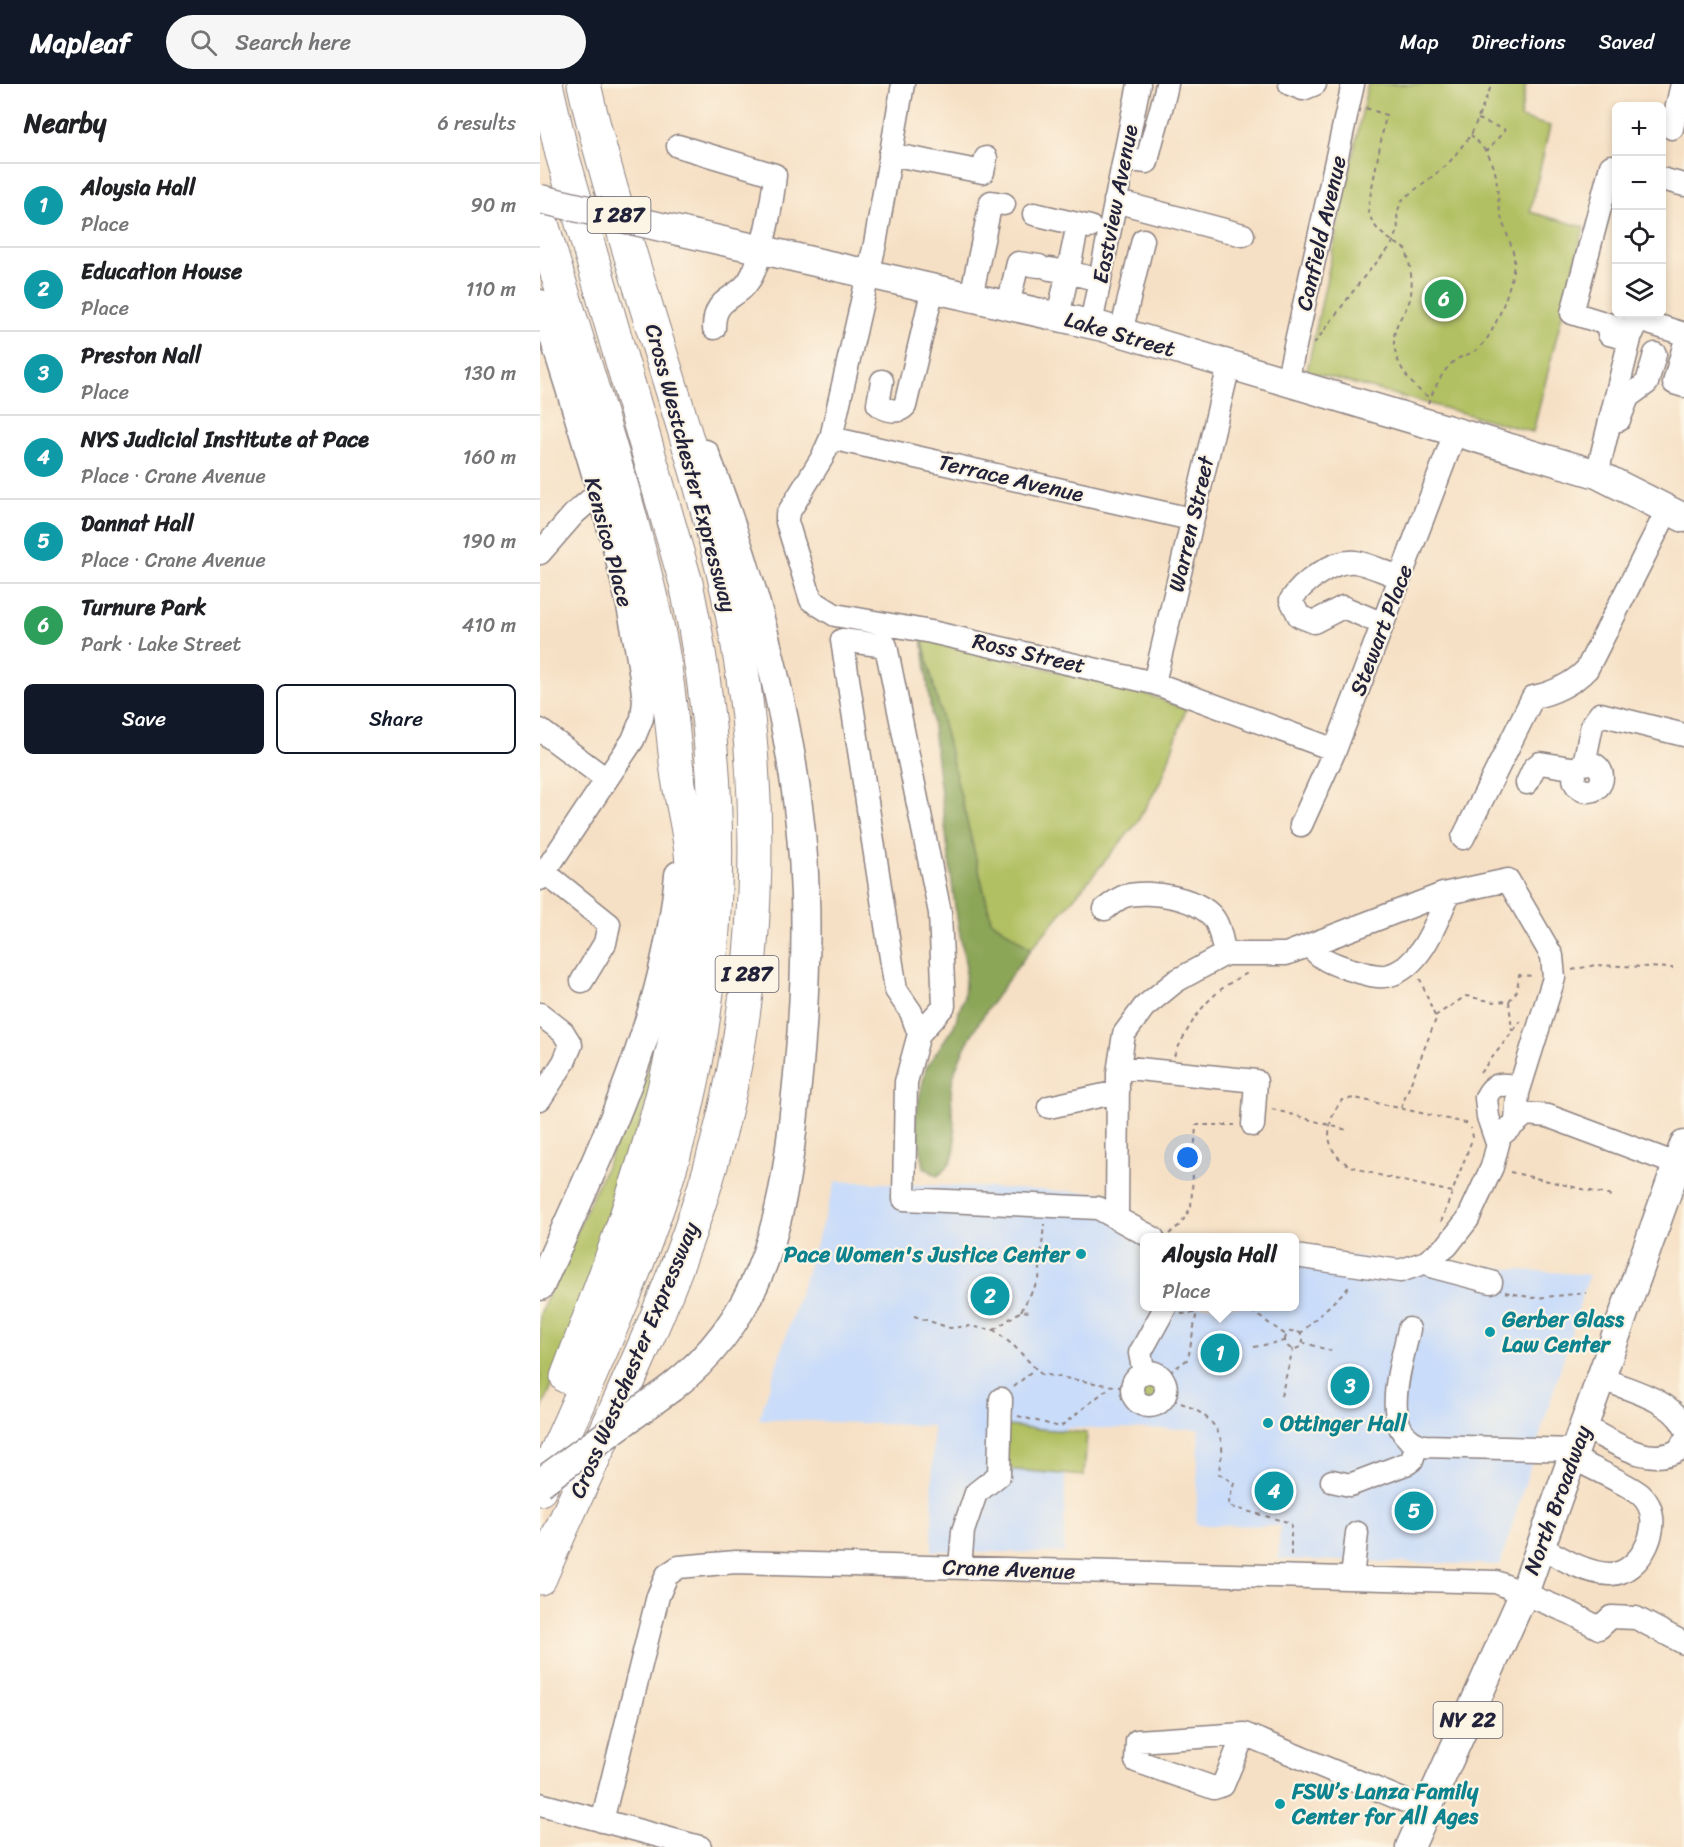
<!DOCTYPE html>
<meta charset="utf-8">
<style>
:root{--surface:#fff;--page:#f6f6f6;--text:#202124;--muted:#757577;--line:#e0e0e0;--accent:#111827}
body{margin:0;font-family:Sriracha,sans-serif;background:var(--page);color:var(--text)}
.controls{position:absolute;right:18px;top:18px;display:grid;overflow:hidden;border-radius:9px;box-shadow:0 3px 9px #0003}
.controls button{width:54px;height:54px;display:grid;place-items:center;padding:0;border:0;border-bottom:2px solid var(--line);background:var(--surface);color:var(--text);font:30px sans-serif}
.you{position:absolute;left:648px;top:1074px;width:21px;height:21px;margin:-15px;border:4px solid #fff;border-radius:50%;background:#1a73e8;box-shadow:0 0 0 9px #1a73e833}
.badge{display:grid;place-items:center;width:39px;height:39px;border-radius:50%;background:var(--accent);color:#fff;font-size:20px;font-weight:700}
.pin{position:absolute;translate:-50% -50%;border:3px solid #fff;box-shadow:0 2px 6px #0006}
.popup{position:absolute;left:600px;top:1149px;width:159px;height:78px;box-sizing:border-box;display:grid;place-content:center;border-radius:9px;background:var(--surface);filter:drop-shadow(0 2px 4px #0005);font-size:20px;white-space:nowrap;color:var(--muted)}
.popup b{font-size:22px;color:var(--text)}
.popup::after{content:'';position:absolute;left:50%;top:100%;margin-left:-12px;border:12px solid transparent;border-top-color:var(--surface)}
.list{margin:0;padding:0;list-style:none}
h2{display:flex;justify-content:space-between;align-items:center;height:78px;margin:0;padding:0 24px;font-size:26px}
h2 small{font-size:20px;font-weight:400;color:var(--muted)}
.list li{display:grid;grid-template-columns:39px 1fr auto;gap:18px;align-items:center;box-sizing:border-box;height:84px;padding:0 24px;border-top:2px solid var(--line)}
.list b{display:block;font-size:22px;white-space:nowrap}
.list p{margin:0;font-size:20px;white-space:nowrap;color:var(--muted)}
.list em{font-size:20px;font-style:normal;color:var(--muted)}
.actions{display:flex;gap:12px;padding:18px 24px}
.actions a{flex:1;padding:14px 0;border:2px solid var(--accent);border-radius:9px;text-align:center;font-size:21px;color:var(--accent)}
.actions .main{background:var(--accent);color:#fff}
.icon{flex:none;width:33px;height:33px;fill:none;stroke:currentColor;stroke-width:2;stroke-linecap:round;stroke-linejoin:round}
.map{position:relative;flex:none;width:1144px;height:1763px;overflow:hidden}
header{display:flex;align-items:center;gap:36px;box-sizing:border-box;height:84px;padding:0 30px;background:var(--accent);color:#fff}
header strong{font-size:28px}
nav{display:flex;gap:33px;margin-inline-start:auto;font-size:21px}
.search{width:420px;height:54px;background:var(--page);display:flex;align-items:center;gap:15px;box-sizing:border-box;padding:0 21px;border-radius:33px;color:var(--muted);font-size:22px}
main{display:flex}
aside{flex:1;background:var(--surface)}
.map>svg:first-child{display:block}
</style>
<header>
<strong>Mapleaf</strong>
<div class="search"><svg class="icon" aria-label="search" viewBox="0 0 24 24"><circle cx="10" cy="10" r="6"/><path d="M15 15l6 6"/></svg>Search here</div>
<nav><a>Map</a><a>Directions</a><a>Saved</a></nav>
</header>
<main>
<aside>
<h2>Nearby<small>6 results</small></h2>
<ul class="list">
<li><span class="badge" style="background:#0f9aa8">1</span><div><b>Aloysia Hall</b><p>Place</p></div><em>90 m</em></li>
<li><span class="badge" style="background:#0f9aa8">2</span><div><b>Education House</b><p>Place</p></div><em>110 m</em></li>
<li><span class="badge" style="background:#0f9aa8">3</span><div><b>Preston Nall</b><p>Place</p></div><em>130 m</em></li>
<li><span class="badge" style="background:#0f9aa8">4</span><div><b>NYS Judicial Institute at Pace</b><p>Place · Crane Avenue</p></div><em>160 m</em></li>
<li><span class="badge" style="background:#0f9aa8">5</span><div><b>Dannat Hall</b><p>Place · Crane Avenue</p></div><em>190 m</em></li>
<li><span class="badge" style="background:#2e9e5b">6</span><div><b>Turnure Park</b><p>Park · Lake Street</p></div><em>410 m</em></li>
</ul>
<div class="actions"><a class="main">Save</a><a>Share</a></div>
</aside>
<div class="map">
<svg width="1144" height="1763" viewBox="0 0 1144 1763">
<rect width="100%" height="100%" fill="#fcf5e5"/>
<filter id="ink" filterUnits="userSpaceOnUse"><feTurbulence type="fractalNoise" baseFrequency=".0167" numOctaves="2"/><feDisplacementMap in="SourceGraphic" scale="12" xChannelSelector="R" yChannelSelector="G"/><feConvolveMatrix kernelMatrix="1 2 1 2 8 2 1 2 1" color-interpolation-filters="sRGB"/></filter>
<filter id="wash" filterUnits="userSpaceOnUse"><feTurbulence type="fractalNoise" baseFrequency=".008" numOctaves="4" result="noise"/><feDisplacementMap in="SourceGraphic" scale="24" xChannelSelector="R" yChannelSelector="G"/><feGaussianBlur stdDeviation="1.35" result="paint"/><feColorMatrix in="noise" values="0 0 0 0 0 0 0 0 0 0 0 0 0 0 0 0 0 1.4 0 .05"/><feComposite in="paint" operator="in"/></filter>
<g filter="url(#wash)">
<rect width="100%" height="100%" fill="#f6e0c5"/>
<!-- built -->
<path fill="#c9dcf9" d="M296,1097L589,1110L590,1155L605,1157V1222H755V1168L1049,1191L960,1481L738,1475L740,1442L656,1441L659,1345L526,1344L524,1469L392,1467L393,1342L219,1335Z"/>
<!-- green -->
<path fill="#b1c062" stroke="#6a714e" stroke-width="1.5" d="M828,0H986L980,34L1010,42L990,128L1044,143L993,348L767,287Z
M382,554L597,607L646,625L622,695L596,740L491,865L451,836Z
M132,906L124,966L23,1276L0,1329V1230L102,1001Z
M598 1306a11 11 0 1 1 22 0a11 11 0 1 1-22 0Z
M467,1342L547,1349L544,1392L464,1385Z"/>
<!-- forest -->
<path fill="#8ca658" stroke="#57644a" stroke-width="1.5" d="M382,554L451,836L491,865C465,900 420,957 412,999C406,1031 431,1070 397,1092L384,1083L375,1034L386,984L414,942L424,913L426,883L415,823Z"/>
</g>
<g filter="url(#ink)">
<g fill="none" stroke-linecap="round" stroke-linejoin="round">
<defs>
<path id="minor" d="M363,0L335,160L291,354L282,374L247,431V438L271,516L295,531L391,548L614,599L795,666
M750,0L763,5L775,0
M1132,44L1142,0
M138,62L235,91C233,114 222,176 210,195C197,217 174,211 174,244
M350,70L443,88L446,74
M584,75L607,78C612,51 622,27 627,0
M1076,83L1071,82L1032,229L1093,248L1096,235L1144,250
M1122,95L1144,101
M575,117L703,151
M494,130L550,143
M538,140L528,188L559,196
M510,185L528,188L518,232
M431,213L451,118L464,120
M0,217C38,345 89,485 104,617L102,634L93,656L0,795
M468,221L478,179L499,182
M551,240L599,0
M581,249L603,156
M1144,262L1134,299L1144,302
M342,297L338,320C344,326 358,330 365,322L393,204
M747,298L813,0
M1079,336L1088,313L1107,299L1115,270
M291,354L651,435
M1057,390L1090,255L1069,250
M0,469L34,430L57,410
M843,540L803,523L774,538L759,532L751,516C762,499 792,476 815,478C829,480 846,489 860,493
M614,599L689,281
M0,646L66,695
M1034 693a14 14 0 1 1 28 0a14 14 0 1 1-28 0Z
M1044,680L1052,641L1060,630L1144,651
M987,699L994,684L1000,679L1037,685
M761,741L795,666L915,349
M923,754L993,613C1012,610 1034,599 1047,585L1128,425
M4,788L69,840L65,859L42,897
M565,825C571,821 578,814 585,812C609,805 664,814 676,838C681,847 682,860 685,870
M770,861C779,875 793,880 809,885C820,888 838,895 850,891C882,882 897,836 909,809
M0,930L23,948L31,961L24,978L0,1015
M379,950L371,928L356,906L302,556L346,562L400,829L404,922L379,950L366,998L364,1115L558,1124L613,1154
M579,983L716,997L713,1041
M509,1023L578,1008
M957,1059L948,1033L946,1014C953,997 964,1000 979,1003
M577,1135L578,989L584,950L604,923L636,897L685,870H746L903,810L968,796L1012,872L1014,894L978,1009L976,1036
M755,1172L860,1187L886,1178L907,1162L928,1135L952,1083L960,1052L986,1030L1008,1032L1144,1083
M886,1178L894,1183L951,1198
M869,1245C862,1280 836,1350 884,1362L1036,1366
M592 1305a17 17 0 1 1 34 0a17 17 0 1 1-34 0Z
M604,1289L600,1269L626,1222
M1060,1294C1086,1305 1131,1315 1144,1342
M1044,1343C1073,1357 1107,1384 1139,1366L1144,1357
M792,1397L810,1401L868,1379L872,1376L877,1360
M1001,1463C1021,1474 1045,1489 1069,1490C1100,1492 1129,1436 1101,1411C1090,1401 1049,1383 1033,1374
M420,1484L423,1447L436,1409L459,1391L461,1315
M812,1494L817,1449
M704,1650L683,1701L674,1704L596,1677L597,1657L704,1650L887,1726
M0,1720L160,1763
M62,1737L118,1512L127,1491L139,1483L196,1478L956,1498L1031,1529L1059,1544L1071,1533L1096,1534L1144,1559"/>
<path id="major" d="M143,148L563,243L1057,390L1144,434
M0,1202C60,1067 125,941 139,791
M131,1304C228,1229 245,1125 256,1010C263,944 267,878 265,812C261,667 218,505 165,370
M870,1763L984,1509L1144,1061"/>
<path id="highway" d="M0,133C41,273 90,412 120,555C129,599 132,643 137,687C141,718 151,750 152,782C155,961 89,1129 27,1293
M0,1405C41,1311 85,1219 118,1122C187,920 191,706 146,499L22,70L6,0
M0,1494C51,1374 112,1258 154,1135C225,930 233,699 183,488C157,379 121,273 89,166C73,111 56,56 44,0"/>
</defs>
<!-- minor casing -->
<use href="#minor" stroke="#8c8180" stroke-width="25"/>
<!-- major casing -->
<use href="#major" stroke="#8c8180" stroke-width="31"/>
<!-- highway casing -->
<use href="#highway" stroke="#8c8180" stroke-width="35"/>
<!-- path -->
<path stroke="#8c8180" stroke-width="2" stroke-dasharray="4.5 4.5" stroke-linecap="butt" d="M826,24L846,31L828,124C832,147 847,154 866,165C870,182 874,199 870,215C867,226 859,234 856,244C847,270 869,302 890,314
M938,35L965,46L947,67
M774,260L823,194L851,162L858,147L857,128L863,115L907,81L931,51L952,0
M888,319C895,304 903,283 919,274C927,270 935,269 942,261C956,247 976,192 974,172C971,157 963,143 960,128C954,91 962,81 931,51
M1032,886L1055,881L1133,884
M969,917L977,907L979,891L995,892
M895,932L926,912L954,918L969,917L972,947
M634,972C653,933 668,908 708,889
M940,989L981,937
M861,1024L896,935L880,895
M732,1025L807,1046
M970,1088L1072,1112
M912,1108C889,1102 821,1090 804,1078C782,1063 787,1034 802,1016L815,1014L930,1040
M901,1138L933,1053L931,1044
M629,1150L641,1140L651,1123L656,1041H695
M965,1208L994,1214L1046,1209
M704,1222L746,1251
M481,1227L499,1195L504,1140
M641,1230L655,1229L661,1222
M374,1232L410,1244L428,1242L454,1246L474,1262L501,1290L591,1305
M1143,1245H1144
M454,1246L481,1227L490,1228
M745 1256a9 9 0 1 1 18 0a9 9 0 1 1-18 0Z
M760,1250L808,1204L810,1199
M762,1258L791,1267
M714,1263L744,1257
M622,1294L648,1275L657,1227
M474,1303L494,1285
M741,1312L753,1265
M624,1313C649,1321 678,1332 682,1362C683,1371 679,1381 679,1390L694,1399L688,1422L751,1439V1475
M478,1332L520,1343L570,1303"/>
<!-- minor -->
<use href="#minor" stroke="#fff" stroke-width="22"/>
<!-- major -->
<use href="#major" stroke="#fff" stroke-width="28"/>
<!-- highway -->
<use href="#highway" stroke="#fff" stroke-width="33"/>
<defs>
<path id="major-bridge" d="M0,115L143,148
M0,1399L131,1304"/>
</defs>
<!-- major-bridge casing -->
<use href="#major-bridge" stroke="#8c8180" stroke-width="31" stroke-linecap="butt"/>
<!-- major-bridge -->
<use href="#major-bridge" stroke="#fff" stroke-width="28"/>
</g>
</g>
<!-- markers -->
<g fill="#0f9aa8" stroke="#fcf5e5" stroke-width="2">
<circle cx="541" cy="1170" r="6"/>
<circle cx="950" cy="1248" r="6"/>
<circle cx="728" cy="1339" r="6"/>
<circle cx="740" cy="1720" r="6"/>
</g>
<g text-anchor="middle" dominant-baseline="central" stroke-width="4.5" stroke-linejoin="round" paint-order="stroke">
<!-- shield labels -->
<g fill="#fcf5e5" stroke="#63616e" stroke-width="1.5">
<rect x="47.5" y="113" width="63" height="36" rx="4.5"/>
<rect x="175.5" y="872" width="63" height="36" rx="4.5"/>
<rect x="893.5" y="1618" width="69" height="36" rx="4.5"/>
</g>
<g font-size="21" font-weight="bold" fill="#22223b">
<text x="79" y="131">I 287</text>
<text x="207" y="890">I 287</text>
<text x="928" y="1636">NY 22</text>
</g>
<!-- street labels -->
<g font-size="22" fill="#22223b" stroke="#fcf5e5">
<text transform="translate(575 120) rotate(-79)">Eastview Avenue</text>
<text transform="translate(781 149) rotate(-77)">Canfield Avenue</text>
<text transform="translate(580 250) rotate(16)">Lake Street</text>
<text transform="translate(151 384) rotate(75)">Cross Westchester Expressway</text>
<text transform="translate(471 394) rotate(13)">Terrace Avenue</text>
<text transform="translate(651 440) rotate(-77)">Warren Street</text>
<text transform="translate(69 458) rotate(75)">Kensico Place</text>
<text transform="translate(841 546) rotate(-69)">Stewart Place</text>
<text transform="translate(489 569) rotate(13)">Ross Street</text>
<text transform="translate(94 1276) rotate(-67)">Cross Westchester Expressway</text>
<text transform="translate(1017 1416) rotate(-70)">North Broadway</text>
<text transform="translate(469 1485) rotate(2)">Crane Avenue</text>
</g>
<!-- culture labels -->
<g font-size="22" font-weight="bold" fill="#0d838f" stroke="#fcf5e5" text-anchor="start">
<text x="529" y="1170" text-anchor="end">Pace Women's Justice Center</text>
<text x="962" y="1235">Gerber Glass<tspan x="962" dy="25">Law Center</tspan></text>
<text x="740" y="1339">Ottinger Hall</text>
<text x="752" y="1707">FSW’s Lanza Family<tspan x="752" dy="25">Center for All Ages</tspan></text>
</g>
</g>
</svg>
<div class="controls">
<button>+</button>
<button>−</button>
<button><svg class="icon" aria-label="locate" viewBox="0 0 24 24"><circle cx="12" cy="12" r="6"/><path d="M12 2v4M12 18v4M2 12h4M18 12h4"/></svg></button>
<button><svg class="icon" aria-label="layers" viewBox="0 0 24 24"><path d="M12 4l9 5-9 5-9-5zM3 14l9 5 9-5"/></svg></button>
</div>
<div class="you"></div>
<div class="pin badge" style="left:680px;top:1269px;background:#0f9aa8">1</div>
<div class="popup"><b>Aloysia Hall</b>Place</div>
<div class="pin badge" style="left:450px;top:1212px;background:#0f9aa8">2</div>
<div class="pin badge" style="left:810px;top:1302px;background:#0f9aa8">3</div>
<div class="pin badge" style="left:734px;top:1407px;background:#0f9aa8">4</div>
<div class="pin badge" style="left:874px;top:1427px;background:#0f9aa8">5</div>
<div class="pin badge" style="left:904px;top:215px;background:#2e9e5b">6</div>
</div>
</main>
